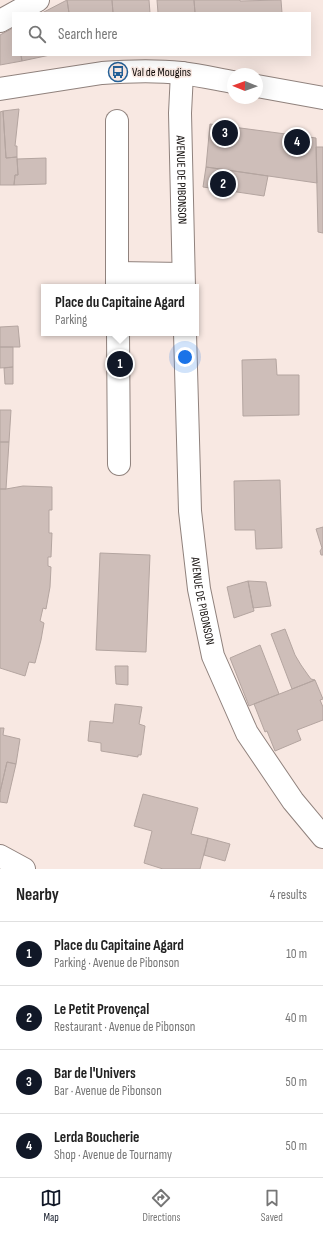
<!DOCTYPE html>
<meta charset="utf-8">
<style>
:root{--surface:#fff;--page:#f6f6f6;--text:#222;--muted:#767676;--line:#e0e0e0;--accent:#111827}
body{margin:0;font-family:"Sofia Sans Condensed",sans-serif;background:var(--page);color:var(--text)}
.compass{position:absolute;left:227px;top:68px;width:36px;height:36px;border-radius:50%;background:var(--surface);box-shadow:0 4px 16px #0002;rotate:271deg}
.you{position:absolute;left:185px;top:357px;width:14px;height:14px;margin:-10px;border:3px solid #fff;border-radius:50%;background:#1a73e8;box-shadow:0 0 0 6px #1a73e833}
.badge{display:grid;place-items:center;width:26px;height:26px;border-radius:50%;background:var(--accent);color:#fff;font-size:13px;font-weight:700}
.pin{position:absolute;translate:-50% -50%;border:2px solid #fff;box-shadow:0 1px 4px #0006}
.popup{position:absolute;left:41px;top:284px;width:158px;height:52px;box-sizing:border-box;display:grid;place-content:center;border-radius:0px;background:var(--surface);filter:drop-shadow(0 1px 3px #0005);font-size:13px;white-space:nowrap;color:var(--muted)}
.popup b{font-size:15px;color:var(--text)}
.popup::after{content:'';position:absolute;left:50%;top:100%;margin-left:-8px;border:8px solid transparent;border-top-color:var(--surface)}
.list{margin:0;padding:0;list-style:none}
h2{display:flex;justify-content:space-between;align-items:center;height:52px;margin:0;padding:0 16px;font-size:17px}
h2 small{font-size:13px;font-weight:400;color:var(--muted)}
.list li{display:grid;grid-template-columns:26px 1fr auto;gap:12px;align-items:center;box-sizing:border-box;height:64px;padding:0 16px;border-top:1px solid var(--line)}
.list b{display:block;font-size:15px;white-space:nowrap}
.list p{margin:0;font-size:13px;white-space:nowrap;color:var(--muted)}
.list em{font-size:13px;font-style:normal;color:var(--muted)}
.icon{flex:none;width:22px;height:22px;fill:none;stroke:currentColor;stroke-width:2;stroke-linecap:round;stroke-linejoin:round}
.map{position:relative;flex:none;width:323px;height:869px;overflow:hidden}
.search{position:absolute;background:var(--surface);box-shadow:0 4px 16px #0002;left:12px;right:12px;top:12px;height:44px;display:flex;align-items:center;gap:10px;box-sizing:border-box;padding:0 14px;border-radius:0px;color:var(--muted);font-size:15px}
.sheet{height:308px;background:var(--surface)}
nav{display:flex;justify-content:space-around;align-items:center;box-sizing:border-box;height:56px;border-top:1px solid var(--line);background:var(--surface);font-size:11px;color:var(--muted)}
nav a{display:grid;justify-items:center;gap:2px}
nav .on{color:var(--accent)}
.map>svg:first-child{display:block}
</style>
<div class="map">
<svg width="323" height="869" viewBox="0 0 323 869">
<rect width="100%" height="100%" fill="#f8e8e2"/>
<!-- building -->
<path fill="#cebeb9" stroke="#b4a5a0" d="M67,0H112L113,13H69Z
M67,0L69,13H42Z
M112,0H149L150,13H113Z
M157,0H194L195,13H158Z
M194,0H240V1L281,0L282,13H195Z
M13,28V55H21L22,61L0,65V35Z
M21,55H50L22,61Z
M19,109L15,146H17V157L6,158L3,111Z
M3,111L6,158L17,157L18,175H15L14,185H0V112Z
M210,124L316,138L317,183L206,167Z
M316,147H323V233L318,232Z
M46,158V184L14,185L15,175H18L17,159Z
M206,167L268,176L264,196L203,187Z
M18,326L20,347H0V327Z
M0,347H13V367L0,368Z
M276,359L277,375H299V415L243,416L242,360Z
M13,367V384H5L4,368Z
M0,410H11L9,442H0Z
M0,442H9L6,489H0Z
M280,480L282,548L256,549L255,530H235L234,481Z
M23,486L52,487V510H49V533H52L51,557H48V566L51,567L50,587L46,609L43,608L40,621L44,623L41,640L35,663L29,662L25,676L0,668V489H6Z
M323,527V555H321L320,551L322,548L316,529Z
M100,553L150,555L146,652L96,650Z
M248,581L254,611L234,618L227,587Z
M248,581L266,582L271,606L253,608Z
M285,629L295,655L301,665L308,675L311,679L315,680L292,689L271,634Z
M260,645L279,694L249,706L230,658Z
M115,666H128V685L116,684Z
M315,680L323,699L320,700L323,707V720L297,730L301,740L275,751L267,731L265,732L254,704Z
M115,704L142,707L139,724L145,726L141,755H138V757L101,751V743L88,741L90,721L113,723Z
M0,728H4L3,735L20,739L16,764L7,762L0,792Z
M7,762L16,764L7,803L0,802V792Z
M143,794L198,808L191,834L208,838L200,869H163L144,863L152,831L134,826Z
M208,838L230,844L225,861L204,855Z"/>
<g fill="none" stroke-linecap="round" stroke-linejoin="round">
<defs>
<g id="minor">
<path d="M0,21L38,0"/>
<path id="s1" d="M182,73L180,113L184,287"/>
<path d="M257,86L323,98"/>
<path d="M0,89L102,73C128,71 155,70 181,73C199,75 216,79 233,82"/>
<path d="M117,121V273"/>
<path d="M117,287V273L183,274"/>
<path d="M118,333L119,464"/>
<path id="s2" d="M185,333L190,511L199,589L213,656L247,733L293,801L323,837"/>
<path d="M0,856L24,869"/>
</g>
</defs>
<!-- minor casing -->
<use href="#minor" stroke="#90827d" stroke-width="24"/>
<!-- minor -->
<use href="#minor" stroke="#fff" stroke-width="22"/>
</g>
<!-- icons -->
<defs>
<symbol id="bus-ring" viewBox="-11 -11 22 22"><circle r="9.5" fill="#f8e8e2" stroke="#246097" stroke-width="1.5"/><path d="M-5-6H5V4H4V6H2V4H-2V6H-4V4H-5ZM-3.5-4V0h7V-4ZM-3.5 1.2v1.5H-2V1.2ZM2 1.2v1.5H3.5V1.2Z" fill="#246097"/></symbol>
</defs>
<g fill-rule="evenodd">
<use href="#bus-ring" x="107" y="61" width="22" height="22"/>
</g>
<g text-anchor="middle" dominant-baseline="central" stroke-width="3" stroke-linejoin="round" paint-order="stroke">
<!-- poi labels -->
<g font-size="12" fill="#100b09" stroke="#f8e8e2" text-anchor="start">
<text x="132" y="72">Val de Mougins</text>
</g>
<!-- street labels -->
<g font-size="12" fill="#100b09" stroke="#f8e8e2">
<text stroke="none"><textPath href="#s1" startOffset="107">AVENUE DE PIBONSON</textPath></text>
<text stroke="none"><textPath href="#s2" startOffset="269">AVENUE DE PIBONSON</textPath></text>
</g>
</g>
</svg>
<svg class="compass" viewBox="-18 -18 36 36"><path d="M0-13l5 13h-10z" fill="#e53935"/><path d="M0 13l5-13h-10z" fill="#767676"/></svg>
<div class="you"></div>
<div class="pin badge" style="left:120px;top:364px">1</div>
<div class="popup"><b>Place du Capitaine Agard</b>Parking</div>
<div class="pin badge" style="left:223px;top:184px">2</div>
<div class="pin badge" style="left:225px;top:133px">3</div>
<div class="pin badge" style="left:297px;top:142px">4</div>
<div class="search"><svg class="icon" aria-label="search" viewBox="0 0 24 24"><circle cx="10" cy="10" r="6"/><path d="M15 15l6 6"/></svg>Search here</div>
</div>
<section class="sheet">
<h2>Nearby<small>4 results</small></h2>
<ul class="list">
<li><span class="badge">1</span><div><b>Place du Capitaine Agard</b><p>Parking · Avenue de Pibonson</p></div><em>10 m</em></li>
<li><span class="badge">2</span><div><b>Le Petit Provençal</b><p>Restaurant · Avenue de Pibonson</p></div><em>40 m</em></li>
<li><span class="badge">3</span><div><b>Bar de l'Univers</b><p>Bar · Avenue de Pibonson</p></div><em>50 m</em></li>
<li><span class="badge">4</span><div><b>Lerda Boucherie</b><p>Shop · Avenue de Tournamy</p></div><em>50 m</em></li>
</ul>
</section>
<nav>
<a class="on"><svg class="icon" aria-label="map" viewBox="0 0 24 24"><path d="M3 6l6-2 6 2 6-2v14l-6 2-6-2-6 2zM9 4v14M15 6v14"/></svg>Map</a>
<a><svg class="icon" aria-label="directions" viewBox="0 0 24 24"><path d="M12 3l9 9-9 9-9-9zM9 14v-3h6M13 9l2 2-2 2"/></svg>Directions</a>
<a><svg class="icon" aria-label="saved" viewBox="0 0 24 24"><path d="M7 4h10v16l-5-4-5 4z"/></svg>Saved</a>
</nav>
